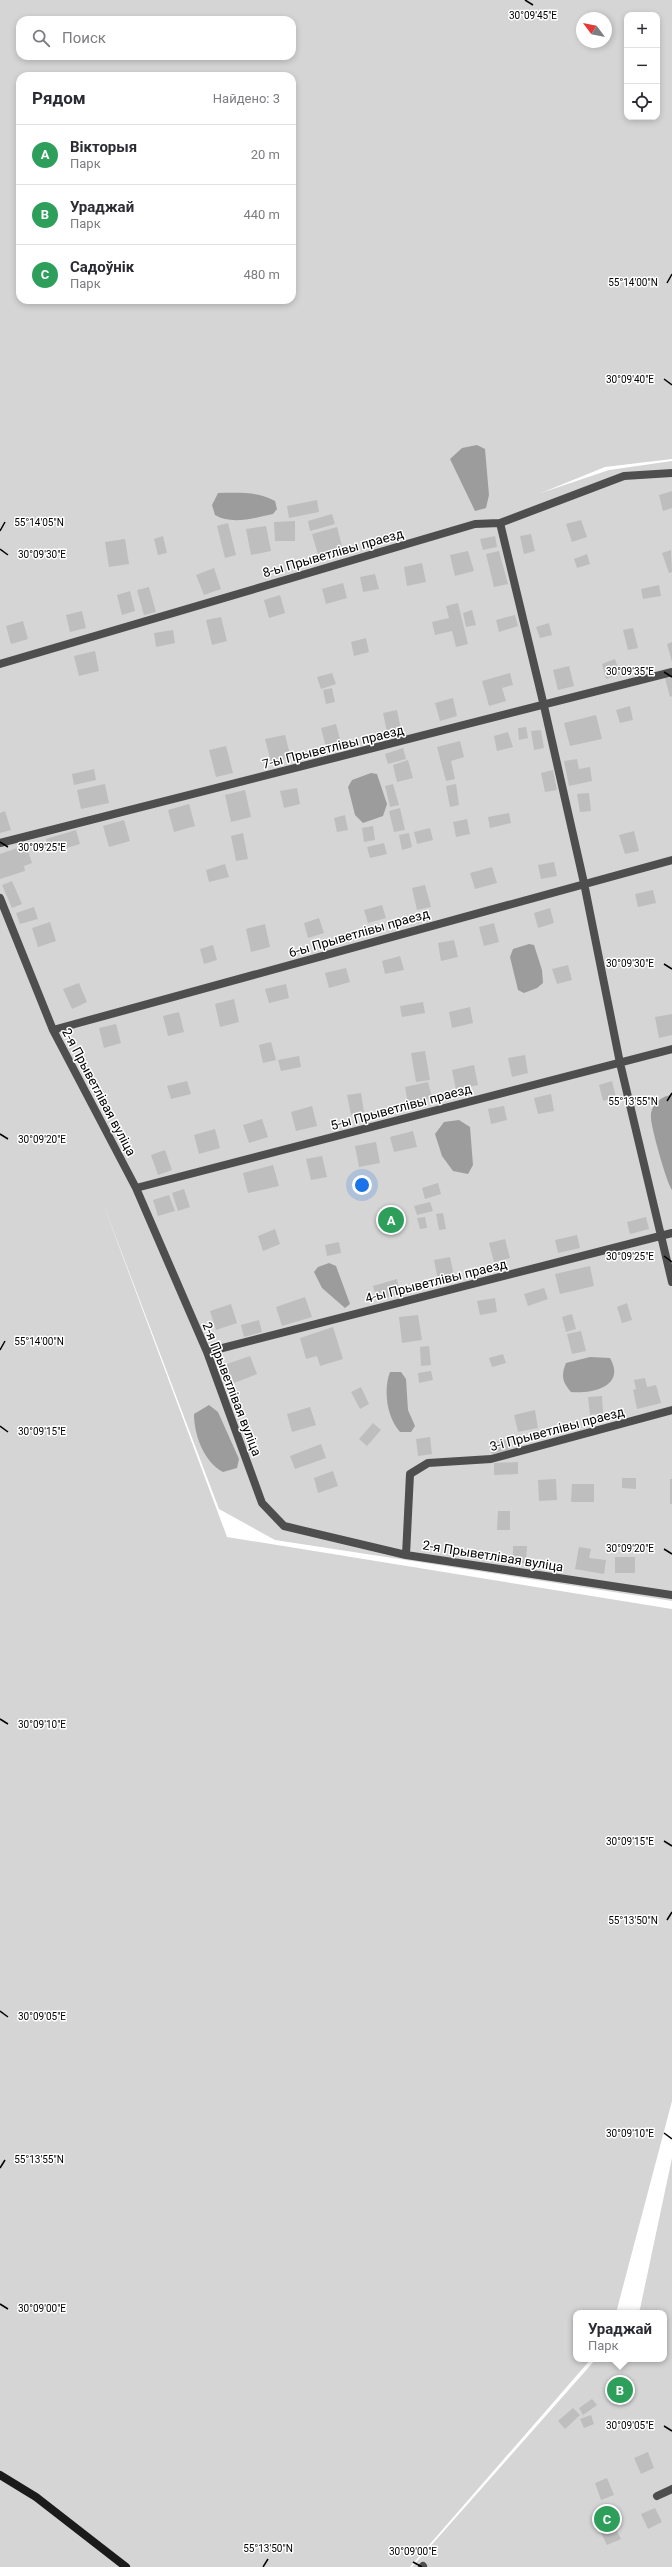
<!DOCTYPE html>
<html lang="ru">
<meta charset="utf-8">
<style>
:root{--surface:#fff;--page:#f7f7f7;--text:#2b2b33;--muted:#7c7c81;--line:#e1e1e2;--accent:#000}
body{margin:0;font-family:Roboto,sans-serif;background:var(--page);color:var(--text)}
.controls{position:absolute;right:12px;top:12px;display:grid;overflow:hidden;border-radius:8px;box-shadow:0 2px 6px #0003}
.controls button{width:36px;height:36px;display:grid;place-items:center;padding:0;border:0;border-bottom:1px solid var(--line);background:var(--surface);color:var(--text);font:20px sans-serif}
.compass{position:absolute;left:576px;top:12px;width:36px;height:36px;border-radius:50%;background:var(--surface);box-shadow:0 2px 6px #0003;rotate:302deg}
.you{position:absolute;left:362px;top:1185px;width:14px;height:14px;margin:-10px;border:3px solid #fff;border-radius:50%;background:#1a73e8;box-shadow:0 0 0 6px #1a73e833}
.badge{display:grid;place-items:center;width:26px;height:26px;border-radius:50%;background:var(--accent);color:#fff;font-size:13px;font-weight:700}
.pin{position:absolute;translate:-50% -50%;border:2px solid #fff;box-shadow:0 1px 4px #0006}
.popup{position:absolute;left:573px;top:2310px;width:94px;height:52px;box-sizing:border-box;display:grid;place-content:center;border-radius:8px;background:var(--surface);filter:drop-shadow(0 1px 3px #0005);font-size:13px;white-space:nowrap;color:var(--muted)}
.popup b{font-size:15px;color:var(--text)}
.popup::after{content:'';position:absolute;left:50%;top:100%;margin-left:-8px;border:8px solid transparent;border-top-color:var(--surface)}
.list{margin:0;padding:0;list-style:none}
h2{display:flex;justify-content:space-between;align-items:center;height:52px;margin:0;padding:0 16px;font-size:17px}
h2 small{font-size:13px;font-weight:400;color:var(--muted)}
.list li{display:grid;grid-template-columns:26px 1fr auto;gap:12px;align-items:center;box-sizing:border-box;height:60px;padding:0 16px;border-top:1px solid var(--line)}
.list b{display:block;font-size:15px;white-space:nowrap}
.list p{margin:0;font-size:13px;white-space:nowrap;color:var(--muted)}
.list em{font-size:13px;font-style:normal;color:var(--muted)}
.icon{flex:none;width:22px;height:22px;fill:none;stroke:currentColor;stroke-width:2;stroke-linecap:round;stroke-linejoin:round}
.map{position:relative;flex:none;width:672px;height:2567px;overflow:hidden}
.search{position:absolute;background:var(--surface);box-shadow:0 2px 6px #0003;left:16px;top:16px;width:280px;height:44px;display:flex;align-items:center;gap:10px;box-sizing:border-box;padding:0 14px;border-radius:12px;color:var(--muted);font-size:15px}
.panel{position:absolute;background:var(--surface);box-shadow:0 2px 6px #0003;left:16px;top:72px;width:280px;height:232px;border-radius:12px}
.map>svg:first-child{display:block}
</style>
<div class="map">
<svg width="672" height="2567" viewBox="0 0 672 2567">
<rect width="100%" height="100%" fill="#fff"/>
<!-- green -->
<path fill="#d5d5d5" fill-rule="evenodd" d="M0,0H672V459L605,467L541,493L609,470L672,461V1601L275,1540L219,1509L101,1198L227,1537L672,1609V2101L616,2313H576V2359H591L410,2567H0ZM627,15H657V117H627ZM582,18H606V42H582ZM20,20H292V56H20ZM20,76H292V300H20Z
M672,2158V2567H412L596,2359H664V2313H637L640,2309Z"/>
<!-- water -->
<path fill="#9c9c9c" d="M477,445L485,449L489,495L486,508L475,511L450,459L462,448Z
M218,493C238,493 257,491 275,501L277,509L273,514C254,518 232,525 215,515L212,505Z
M371,773L377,774L387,804L383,816L363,823L355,815L348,787L352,780Z
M529,944L534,945L542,970L543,983L537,988L524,993L518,990L510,957L513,949Z
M672,1095V1190C667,1184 651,1127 651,1118C650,1105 661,1096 672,1095Z
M459,1120L470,1127L473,1165L468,1174L453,1171L442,1156L435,1134L444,1122Z
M329,1263L336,1266L350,1304L345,1308L322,1288L314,1272L318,1267Z
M590,1357L610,1358C626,1386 593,1394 571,1392C562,1382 561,1375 566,1363Z
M390,1372H401L406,1379L408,1410L415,1426L411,1432H400C387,1418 383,1390 390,1372Z
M209,1405L218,1412L239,1459L237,1468L223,1472C204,1462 194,1435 194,1414Z"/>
<!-- building -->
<path fill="#bebebe" d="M672,491V508L663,511L659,495Z
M317,500L319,512L289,518L287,506Z
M332,514L335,524L310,531L308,521Z
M581,520L587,537L572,542L566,524Z
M295,521V541H275L274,522Z
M228,523L236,555L225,558L217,526Z
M266,526L271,551L251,555L246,529Z
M337,527L343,550L319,558L312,534Z
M531,534L535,551L524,554L520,536Z
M163,536L167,553L158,555L154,539Z
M495,536L497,547L483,550L480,539Z
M125,539L129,564L109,567L105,542Z
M671,550L672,572L669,573L662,553Z
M468,551L474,571L455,576L450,555Z
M499,551L508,584L494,587L486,554Z
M587,554L590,564L577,568L574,559Z
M422,563L426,582L407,586L404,567Z
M214,568L221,589L204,595L196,575Z
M375,574L379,589L363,592L360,577Z
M343,583L347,598L326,604L322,589Z
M659,585L661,596L643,599L641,589Z
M149,587L156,612L144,615L137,590Z
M130,591L135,611L122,615L117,595Z
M280,595L285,613L269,618L264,600Z
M458,603L468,644L456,647L452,631L435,635L432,622L449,618L446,606Z
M472,610L476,625L466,627L463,613Z
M82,611L86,628L70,632L66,615Z
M515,615L518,626L499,632L496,620Z
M221,617L227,641L212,645L206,620Z
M23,621L28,639L11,644L6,626Z
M549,623L552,635L540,638L536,627Z
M633,628L638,648L628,650L623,630Z
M173,630L175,643L156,647L154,633Z
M366,638L369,652L354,656L351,642Z
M672,642V662L667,644Z
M95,651L99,671L79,676L74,656Z
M615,659L620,674L606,679L602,664Z
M569,666L574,686L558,690L553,670Z
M332,673L336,684L321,689L317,677Z
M510,673L513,685L502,688L506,701L489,706L482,681Z
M672,677V696L670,697L665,678Z
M332,688L335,702L326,704L323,690Z
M453,698L457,716L440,721L435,703Z
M630,706L633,720L620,723L616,710Z
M397,710L401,729L387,732L383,713Z
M596,715L602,739L570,746L564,723Z
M336,724L341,743L326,747L321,728Z
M526,727L528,738L519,740L518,728Z
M541,730L544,748L534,750L531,731Z
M508,732L513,747L497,751L494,736Z
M285,735L291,758L271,762L265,739Z
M460,741L464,757L451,761L455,779L446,781L437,747Z
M226,746L233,773L216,777L209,750Z
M403,748L406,759L388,764L385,754Z
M577,759L579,769L590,767L592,781L569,786L564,761Z
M408,760L413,778L397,782L393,765Z
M94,769L96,780L74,785L72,774Z
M553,770L557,790L545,792L541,773Z
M105,784L109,803L81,809L77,790Z
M393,784L399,805L390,807L385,786Z
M456,784L459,805L450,807L446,786Z
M297,788L300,804L284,808L280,791Z
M245,790L251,817L231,822L225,795Z
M589,793L591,811L580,812L577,794Z
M189,804L195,826L174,832L168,810Z
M400,808L405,830L394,832L389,811Z
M5,811L11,830L0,833V813Z
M509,813L511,823L490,828L488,817Z
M345,815L348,830L337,832L334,818Z
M467,819L470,834L456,837L453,822Z
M124,820L130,841L109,847L103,826Z
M373,826L375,840L364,842L362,828Z
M430,828L433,840L417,844L414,832Z
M76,830L80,844L50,853L46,839Z
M634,831L639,851L625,854L619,835Z
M243,833L248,859L236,861L231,836Z
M409,833L412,847L402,850L399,835Z
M384,843L387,854L370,858L367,847Z
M26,845L32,863L24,866L25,871L0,879V854Z
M554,862L557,876L541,879L538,865Z
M225,864L229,877L209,882L206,870Z
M492,867L497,883L475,889L470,873Z
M12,881L22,904L12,908L2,885Z
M425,885L431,907L417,910L412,888Z
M653,890L656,903L638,907L635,894Z
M382,905L386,918L368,923L364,910Z
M34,907L38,919L20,924L16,913Z
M550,908L554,923L538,928L534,913Z
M319,918L324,933L308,938L304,923Z
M50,922L56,941L38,947L32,928Z
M494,923L499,942L484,946L479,927Z
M265,924L270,947L251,952L246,929Z
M454,940L458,957L441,961L438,943Z
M213,945L217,960L204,964L200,949Z
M400,956L404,970L385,974L382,961Z
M568,965L572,980L557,984L552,969Z
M346,968L350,982L329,988L325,973Z
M79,983L87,1002L72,1009L63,989Z
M286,984L289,998L269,1003L265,989Z
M234,999L239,1022L220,1027L215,1004Z
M423,1002L425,1013L402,1017L400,1006Z
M470,1007L473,1023L452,1028L449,1012Z
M179,1012L184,1032L168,1036L163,1016Z
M672,1014V1035L659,1038L655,1017Z
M116,1024L121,1043L104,1048L99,1028Z
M271,1042L276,1060L263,1063L259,1045Z
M425,1051L430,1080L416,1082L411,1053Z
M525,1055L528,1073L512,1077L508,1058Z
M299,1056L301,1067L281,1071L278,1060Z
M474,1065L478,1085L456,1090L452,1070Z
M187,1081L191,1094L171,1099L167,1086Z
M612,1081L616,1097L603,1101L599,1085Z
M428,1082L432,1098L408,1103L405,1087Z
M361,1093L364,1112L351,1115L347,1095Z
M551,1094L554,1111L538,1114L534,1098Z
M312,1106L317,1126L296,1131L291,1112Z
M504,1106L507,1120L491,1124L488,1109Z
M262,1119L268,1137L249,1143L243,1125Z
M215,1129L220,1148L199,1154L194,1135Z
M413,1131L417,1147L394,1152L390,1137Z
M376,1142L380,1163L359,1167L355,1146Z
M165,1150L172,1170L158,1175L151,1155Z
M322,1156L327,1177L311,1180L306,1159Z
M273,1165L279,1186L248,1193L243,1173Z
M438,1183L441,1194L425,1199L422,1188Z
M184,1189L190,1207L178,1211L172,1193Z
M169,1195L175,1211L158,1216L153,1200Z
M430,1202L433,1211L417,1215L414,1206Z
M443,1213L446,1229L439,1230L436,1214Z
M425,1217L427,1228L420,1229L417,1218Z
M646,1217L649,1229L630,1234L627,1222Z
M275,1229L280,1244L263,1251L258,1236Z
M577,1235L580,1248L558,1253L555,1240Z
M505,1239L510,1258L494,1262L489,1243Z
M339,1242L341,1253L327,1256L325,1245Z
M450,1257L454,1276L438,1280L434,1260Z
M590,1266L594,1286L560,1294L555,1274Z
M397,1279L400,1294L377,1300L373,1286Z
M544,1288L548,1299L528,1306L524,1294Z
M305,1297L312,1317L282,1326L276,1307Z
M495,1298L497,1312L480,1315L477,1301Z
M627,1303L632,1320L622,1323L617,1307Z
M231,1304L237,1323L216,1330L210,1311Z
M572,1314L576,1329L566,1332L562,1317Z
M418,1315L422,1340L402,1343L399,1317Z
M259,1320L262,1332L244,1337L241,1325Z
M333,1327L343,1359L320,1366L317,1356L306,1359L300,1338Z
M581,1331L586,1351L572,1354L567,1334Z
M429,1346L431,1365L421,1366L420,1347Z
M503,1354L506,1363L492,1367L489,1358Z
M250,1356L257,1374L229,1385L221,1366Z
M431,1371L433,1380L419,1383L418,1373Z
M645,1378L647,1387L656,1385L661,1403L637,1409L633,1390L636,1389L634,1380Z
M361,1387L369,1404L360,1409L351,1392Z
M602,1396L603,1413L590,1415L588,1397Z
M310,1407L316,1425L292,1432L287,1414Z
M535,1410L538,1428L518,1432L514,1415Z
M373,1423L381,1430L367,1446L359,1439Z
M430,1437L432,1454L418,1456L416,1439Z
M507,1439L509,1450L492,1454L490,1443Z
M321,1444L326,1458L295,1469L290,1456Z
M518,1462V1474L494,1475V1463Z
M333,1471L338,1486L318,1493L314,1478Z
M622,1478H636V1489L622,1488Z
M556,1479L557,1500L539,1501L538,1480Z
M670,1479H672V1504H670Z
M572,1484H594V1502H571Z
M498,1511H510V1530H497Z
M513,1546H527L526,1563H513Z
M579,1547L591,1549L589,1558L606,1560L604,1574L575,1569Z
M615,1557H635V1573H615Z
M592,2399L597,2405L583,2415L579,2408Z
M573,2408L580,2415L565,2429L558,2421Z
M591,2415L594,2424L584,2428L580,2419Z
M648,2452L654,2468L641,2474L634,2458Z
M607,2478L614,2495L601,2500L595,2483Z
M655,2508L662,2522L648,2529L641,2514Z
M614,2525L621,2539L607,2545L600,2531Z"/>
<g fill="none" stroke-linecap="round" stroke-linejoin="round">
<!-- lane -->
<path stroke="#4e4e4e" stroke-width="8" d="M500,523L544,706L584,883L620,1063L672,1282
M0,664L475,524L500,523L624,476L672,473
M0,843L672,672
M0,898L53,1030L136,1188L207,1352L262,1503L284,1526L406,1555L672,1595
M53,1030L672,860
M136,1188L672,1049
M207,1352L672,1233
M406,1555L410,1474L428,1463L491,1459L672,1410
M657,2496L672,2489
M422,2567L423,2566"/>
<!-- secondary -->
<path stroke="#1b1b1b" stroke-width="8" d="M0,2475L36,2497L126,2567"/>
</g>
<!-- ticks -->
<path fill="none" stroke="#000" stroke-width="1.5" d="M525,0L533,5M667,283L672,274M664,379L672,385M0,531L5,522M0,549L8,555M664,672L672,677M0,842L8,847M664,964L672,969M667,1101L672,1093M0,1134L8,1139M664,1256L672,1262M0,1350L5,1341M0,1426L8,1432M664,1549L672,1554M0,1719L8,1724M664,1841L672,1846M667,1920L672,1912M0,2011L8,2017M664,2133L672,2139M0,2168L5,2160M0,2304L8,2309M664,2426L672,2431M413,2562L422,2567M263,2567L268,2559"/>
<g text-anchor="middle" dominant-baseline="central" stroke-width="3" stroke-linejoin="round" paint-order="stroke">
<!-- street labels -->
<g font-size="13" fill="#000" stroke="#fff">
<text transform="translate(333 553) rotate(-16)">8-ы Прыветлівы праезд</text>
<text transform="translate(333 747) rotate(-14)">7-ы Прыветлівы праезд</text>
<text transform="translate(359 933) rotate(-16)">6-ы Прыветлівы праезд</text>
<text transform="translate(99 1092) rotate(62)">2-я Прыветлівая вуліца</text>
<text transform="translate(401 1107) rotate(-15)">5-ы Прыветлівы праезд</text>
<text transform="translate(436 1281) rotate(-14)">4-ы Прыветлівы праезд</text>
<text transform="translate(232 1389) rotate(69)">2-я Прыветлівая вуліца</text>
<text transform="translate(557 1429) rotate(-15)">3-і Прыветлівы праезд</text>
<text transform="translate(493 1556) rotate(9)">2-я Прыветлівая вуліца</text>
</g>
</g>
<g font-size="10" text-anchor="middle" fill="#000" stroke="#fff" stroke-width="3" stroke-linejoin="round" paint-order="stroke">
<text x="533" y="19">30°09'45"E</text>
<text x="633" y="286">55°14'00"N</text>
<text x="630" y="383">30°09'40"E</text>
<text x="39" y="526">55°14'05"N</text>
<text x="42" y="558">30°09'30"E</text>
<text x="630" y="675">30°09'35"E</text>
<text x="42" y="851">30°09'25"E</text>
<text x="630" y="967">30°09'30"E</text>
<text x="633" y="1105">55°13'55"N</text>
<text x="42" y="1143">30°09'20"E</text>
<text x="630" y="1260">30°09'25"E</text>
<text x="39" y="1345">55°14'00"N</text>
<text x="42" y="1435">30°09'15"E</text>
<text x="630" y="1552">30°09'20"E</text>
<text x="42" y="1728">30°09'10"E</text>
<text x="630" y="1845">30°09'15"E</text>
<text x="633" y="1924">55°13'50"N</text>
<text x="42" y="2020">30°09'05"E</text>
<text x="630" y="2137">30°09'10"E</text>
<text x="39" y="2163">55°13'55"N</text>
<text x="42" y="2312">30°09'00"E</text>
<text x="630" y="2429">30°09'05"E</text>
<text x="268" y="2552">55°13'50"N</text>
<text x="413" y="2555">30°09'00"E</text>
</g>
</svg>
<div class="controls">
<button>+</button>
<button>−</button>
<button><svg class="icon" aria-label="locate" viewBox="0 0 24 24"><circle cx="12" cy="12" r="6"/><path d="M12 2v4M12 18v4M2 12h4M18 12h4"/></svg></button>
</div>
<svg class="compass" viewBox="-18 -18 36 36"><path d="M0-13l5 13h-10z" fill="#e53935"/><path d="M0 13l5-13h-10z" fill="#7c7c81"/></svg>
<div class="you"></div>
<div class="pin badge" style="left:391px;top:1220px;background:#2e9e5b">A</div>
<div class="pin badge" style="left:620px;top:2390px;background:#2e9e5b">B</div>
<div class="popup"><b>Ураджай</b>Парк</div>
<div class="pin badge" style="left:607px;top:2519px;background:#2e9e5b">C</div>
<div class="search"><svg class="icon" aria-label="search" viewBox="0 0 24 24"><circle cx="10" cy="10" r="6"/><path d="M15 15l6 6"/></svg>Поиск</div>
<section class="panel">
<h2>Рядом<small>Найдено: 3</small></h2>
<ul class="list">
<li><span class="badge" style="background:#2e9e5b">A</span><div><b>Вікторыя</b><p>Парк</p></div><em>20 m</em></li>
<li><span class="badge" style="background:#2e9e5b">B</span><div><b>Ураджай</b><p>Парк</p></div><em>440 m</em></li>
<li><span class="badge" style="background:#2e9e5b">C</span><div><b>Садоўнік</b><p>Парк</p></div><em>480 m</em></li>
</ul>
</section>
</div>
